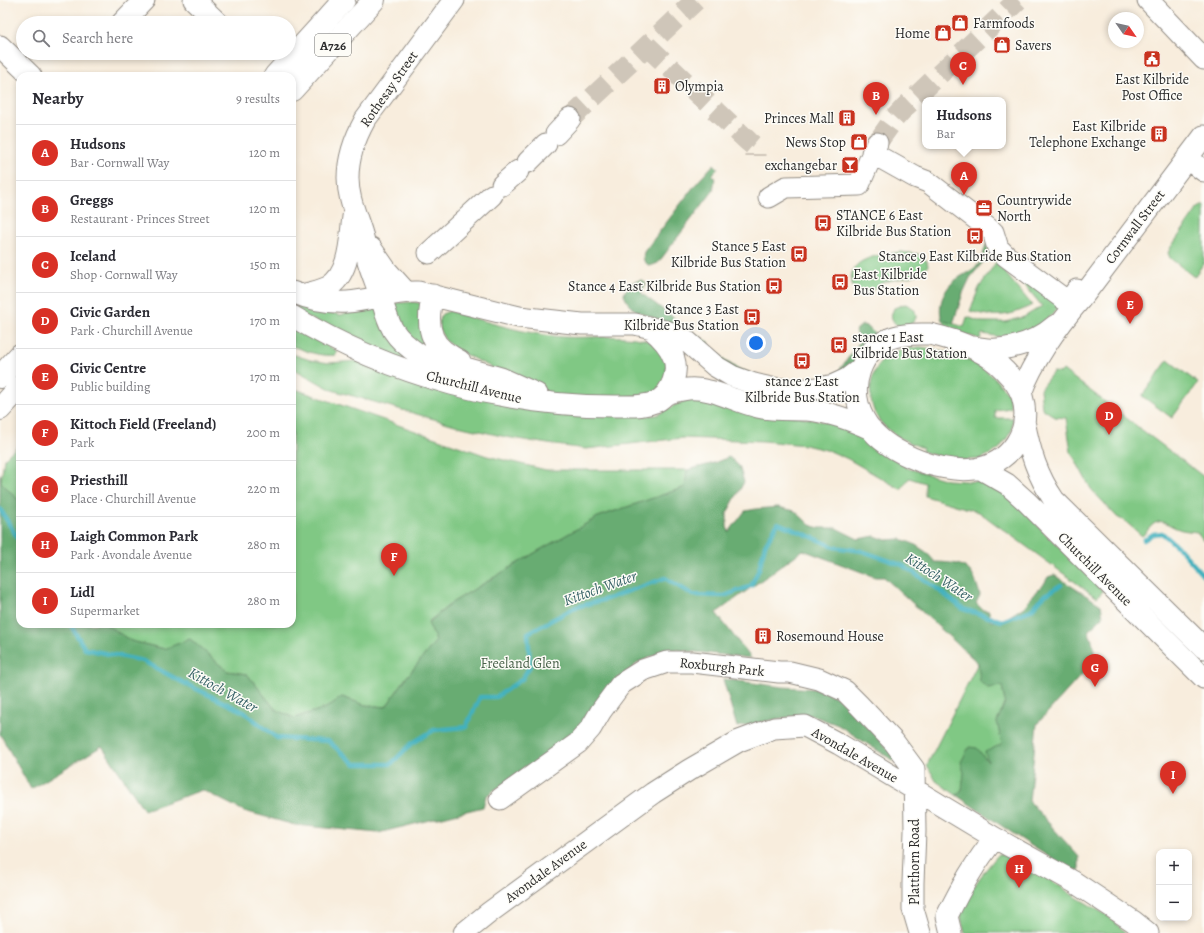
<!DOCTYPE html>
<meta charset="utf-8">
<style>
:root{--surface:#fff;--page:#f2f2f3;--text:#2b2b33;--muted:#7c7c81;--line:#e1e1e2;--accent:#d93025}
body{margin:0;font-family:Alegreya,serif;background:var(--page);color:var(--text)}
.controls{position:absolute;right:12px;bottom:12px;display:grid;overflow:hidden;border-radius:8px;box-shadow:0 2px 6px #0003}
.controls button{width:36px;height:36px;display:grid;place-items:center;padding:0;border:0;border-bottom:1px solid var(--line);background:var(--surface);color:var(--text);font:20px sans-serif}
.compass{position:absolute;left:1108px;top:12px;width:36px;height:36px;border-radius:50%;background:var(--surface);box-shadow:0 2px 6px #0003;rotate:124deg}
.you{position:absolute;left:756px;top:343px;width:14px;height:14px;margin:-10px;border:3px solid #fff;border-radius:50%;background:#1a73e8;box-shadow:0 0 0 6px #1a73e833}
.badge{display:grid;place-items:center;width:26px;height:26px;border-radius:50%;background:var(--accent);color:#fff;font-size:13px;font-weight:700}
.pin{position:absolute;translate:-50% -33px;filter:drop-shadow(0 1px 2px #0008)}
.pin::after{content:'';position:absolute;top:21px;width:14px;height:12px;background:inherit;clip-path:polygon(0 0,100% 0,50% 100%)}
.popup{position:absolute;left:922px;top:97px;width:84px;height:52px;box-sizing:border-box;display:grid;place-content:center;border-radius:8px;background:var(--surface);filter:drop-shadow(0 1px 3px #0005);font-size:13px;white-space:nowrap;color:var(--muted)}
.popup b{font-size:15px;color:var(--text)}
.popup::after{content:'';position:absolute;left:50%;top:100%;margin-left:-8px;border:8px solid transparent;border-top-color:var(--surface)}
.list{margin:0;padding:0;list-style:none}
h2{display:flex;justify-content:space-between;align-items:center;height:52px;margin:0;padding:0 16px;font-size:17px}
h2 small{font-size:13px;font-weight:400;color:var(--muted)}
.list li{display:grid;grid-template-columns:26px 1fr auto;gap:12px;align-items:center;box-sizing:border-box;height:56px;padding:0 16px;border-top:1px solid var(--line)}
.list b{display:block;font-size:15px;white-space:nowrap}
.list p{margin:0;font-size:13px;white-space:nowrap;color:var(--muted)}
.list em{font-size:13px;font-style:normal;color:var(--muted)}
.icon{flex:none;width:22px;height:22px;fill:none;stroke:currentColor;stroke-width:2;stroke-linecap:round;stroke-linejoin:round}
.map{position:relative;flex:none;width:1204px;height:933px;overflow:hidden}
.search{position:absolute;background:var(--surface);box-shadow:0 2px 6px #0003;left:16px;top:16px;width:280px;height:44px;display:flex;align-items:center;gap:10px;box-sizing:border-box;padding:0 14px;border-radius:22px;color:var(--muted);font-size:15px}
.panel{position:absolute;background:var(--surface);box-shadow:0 2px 6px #0003;left:16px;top:72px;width:280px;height:556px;border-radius:12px}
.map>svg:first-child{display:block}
</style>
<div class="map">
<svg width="1204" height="933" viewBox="0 0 1204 933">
<rect width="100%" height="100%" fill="#fdfcf7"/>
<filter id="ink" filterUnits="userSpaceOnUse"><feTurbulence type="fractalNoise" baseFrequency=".025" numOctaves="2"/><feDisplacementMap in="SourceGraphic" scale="8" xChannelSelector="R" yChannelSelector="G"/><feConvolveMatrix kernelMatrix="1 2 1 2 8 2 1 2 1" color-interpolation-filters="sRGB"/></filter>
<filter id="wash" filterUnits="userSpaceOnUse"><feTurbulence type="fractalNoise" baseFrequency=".012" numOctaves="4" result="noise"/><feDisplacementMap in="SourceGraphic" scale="16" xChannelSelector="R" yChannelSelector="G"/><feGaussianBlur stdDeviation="0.9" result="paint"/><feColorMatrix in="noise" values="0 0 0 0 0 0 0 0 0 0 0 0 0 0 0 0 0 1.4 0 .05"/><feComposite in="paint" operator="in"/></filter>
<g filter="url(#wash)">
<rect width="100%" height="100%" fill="#f8eddd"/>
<!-- green -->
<path fill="#80c884" stroke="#567a58" d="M1204,205V263L1194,277L1170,258L1168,253L1171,247L1198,208Z
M901,252L918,254L927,261L928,266C920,279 898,277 885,282C879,284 874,290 868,292C862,293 858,290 853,287C843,257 881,255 901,252Z
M996,262L1032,305C1011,317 993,318 970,311L979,288Z
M1007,264L1062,304C1046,321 1031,335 1007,337C999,337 990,335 982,334L980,339L947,329L942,320L964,327L967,317L982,322H1005L1024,317L1042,306Z
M292,302L320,310L340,315L378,306L409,358L407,364L292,310Z
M414,302L428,305L435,350L404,338L393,303Z
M905,304C913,307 916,309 916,318L910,326C900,328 895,327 891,316L894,308Z
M450,311C487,322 524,334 563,337C589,339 618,333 645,340C656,343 661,350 667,359L665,384L645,401L564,399L505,374L456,350L445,340L440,331L439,321L442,314Z
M292,326L337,351L336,355C320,357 306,351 292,346Z
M920,347C951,352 982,360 1001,386C1004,389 1007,393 1009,396C1010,400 1010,404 1011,408L995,410V418H1013L1012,430L1005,441L998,450L980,459L964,460L943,458L922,451L923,448C907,442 889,434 879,420C865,400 868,368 890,354C899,349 910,348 920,347Z
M292,354L310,360L329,363L357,361L642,416L657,415L675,405L687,400L698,398L831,423L860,435L907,468L947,480L983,482L1003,491L1103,591L1097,598L979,512L925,496V483L909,478L902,488L900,489L848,459L830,451L805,445L763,441L682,438L586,449L548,444L506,437L462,427L332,390L292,368Z
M1168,360L1198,383L1172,418L1142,396Z
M1063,370L1204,477V541L1197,532C1191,531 1182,531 1176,528C1170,526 1164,520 1158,522C1150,524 1148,532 1142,536L1126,522L1117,517L1091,489L1071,452L1066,418L1055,417L1042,408L1040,389L1053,372L1060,373Z
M292,388L487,456L546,470H687L686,487L598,517L538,551L453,602L428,622L436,641L406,678L386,707L365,705L342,697L326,708L294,718L275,709L247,674L227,671L190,639L165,649L131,641L105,624H292Z
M20,443V502L1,482L4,459Z
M978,663L1002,686L1005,702L997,722L1002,744L988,763L964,775L962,790L956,795L936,781L927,765Z
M999,854L1024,861L1071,894L1108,916L1126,933H965C963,927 960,917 961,911C965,896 988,866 999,854Z"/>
<!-- forest -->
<path fill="#68ac72" stroke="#4a6c4e" d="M714,164L718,168L712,175L715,178L713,191L658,263L650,266C644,262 642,260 644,252L695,185Z
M986,244L990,253L970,278L963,293L953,324L942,320C937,305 944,288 957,279C964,274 972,271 978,265C983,259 984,251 986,244Z
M642,280L646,283L641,293L698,336L709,342V347L717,352L727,362L739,369L759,377L791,381L826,379L838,372L861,340L855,331L862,325L867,326L875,334L872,342L867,347L846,372L837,378L824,382L795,383L768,382L742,376L726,366L687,332L668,323L636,311L628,303L624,295L625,291L633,282Z
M729,457L739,466L744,482L727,513V527L729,532L745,511L756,509L778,507L795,511L810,525L819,528H836L858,539L875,536L886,540L901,539L914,544L926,552L935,562C965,563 972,565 980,595L976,603L983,610L989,611L990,621H1002L1024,607L1037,590L1044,584L1048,577L1054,575L1101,605L1103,617L1088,631C1093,641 1095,649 1094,661L1037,724L1029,801L1079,857V872L1067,868L1030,845L956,795L962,790L964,773L961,762L969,747L977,748L988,762L985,752L1002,744L997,722L1005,702L1002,686L988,688L980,682L978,663L884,577H875L803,550L716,613L751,658L670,649L637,663L575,735L486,796L483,807L378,833L295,825L244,811L202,790L144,810L102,746L31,789L0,734V474L1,482L20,502V624H105L131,641L164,649L190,639L227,671L247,674L275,709L294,718L326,708L342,697L365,705L386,707L406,678L436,641L428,623L453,602L538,551L598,517L685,487L687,470L711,464Z
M723,679L783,687L817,689L839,698L897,758L894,761L838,725L811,715L782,718L737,727Z"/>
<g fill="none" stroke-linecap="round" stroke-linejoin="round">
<!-- stream -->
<path stroke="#43b1be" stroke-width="4.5" d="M0,509L20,542
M1144,540L1153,534L1162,533L1179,548L1204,576
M70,624L85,649L143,661L182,682L244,712L277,738L328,741L355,764H391L411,744L434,730L466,727L480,697H496L522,679L530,666L528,633L576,607L607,599L665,578L693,595L724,596L751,586L759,569L765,545L778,523L812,537L834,547L862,551L902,565L936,588L963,609L1002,621L1031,610L1045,595L1061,585"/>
</g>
</g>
<g filter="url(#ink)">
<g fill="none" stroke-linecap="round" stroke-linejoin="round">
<!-- minor-tunnel -->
<path stroke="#cfc6b9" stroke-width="21" stroke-dasharray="21 10" stroke-linecap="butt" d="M647,46L749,142L755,147V156
M570,119L696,0
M877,143L894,119L905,107L1018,0"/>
<defs>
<path id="minor" d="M194,0L218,23
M454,0L365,120C355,138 348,156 348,178C348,199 356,214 362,234C365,243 366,252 368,261C372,274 378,288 382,301C385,311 388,321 393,330C400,341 409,348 420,355L501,378L537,394
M1148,0L1204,59
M122,23L144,0
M0,46L31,76
M556,134L570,119
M872,153L915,177L928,182L993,232L998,248L1006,256L1068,302L1077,290L1081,293
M1187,158L1204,171
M528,162L546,144
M502,185L518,171
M769,197L786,187L859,185L877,143
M371,248L387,271L406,292
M429,253L492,195
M292,292C309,299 328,303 347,302C371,301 392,291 418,292L519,317L582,324H635L669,332L682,337L715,366L732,376L754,384L771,388L797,390L818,388L834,385L847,379L860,369
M301,295C310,293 320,291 328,287C350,275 350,238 353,217
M433,295C428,314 426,338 444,351C449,355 455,358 460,361
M292,316C391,376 509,408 625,406C636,406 646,406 655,402C659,401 662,398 665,395C672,391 681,390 688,389C713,387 735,402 758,407C774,411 791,409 807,410C830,412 850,420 871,429
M650,328C673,347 685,367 666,394
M930,334C957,340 986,350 1005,371C1012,378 1019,387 1022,396C1033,431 1010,464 974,469C939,474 881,451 864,419C847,388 860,348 894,337C906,333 919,334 930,334Z
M973,347C981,348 990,350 998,349C1020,347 1040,339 1056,325
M1021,393C1034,358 1060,323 1084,295L1204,136
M1024,421C1030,452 1037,475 1054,500L1204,648
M979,468L1007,484L1027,502L1204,678
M500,799L578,743L591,728L601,711L621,684L643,670L667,662H692L779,672H790L819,679L845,691L859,705L894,742L914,769L915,831L913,883V909L920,933
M464,933L490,912L653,793L689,770L739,741L774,728L805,726L839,744L995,838L1074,882L1133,921L1148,933
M951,933L947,916C961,888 975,862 995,838"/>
<path id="highway" d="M275,76L344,0
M292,90L374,0
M0,377L20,355
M0,409L20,387"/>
</defs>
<!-- minor casing -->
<use href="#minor" stroke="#928c84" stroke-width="23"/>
<!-- highway casing -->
<use href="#highway" stroke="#928c84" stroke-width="24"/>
<!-- minor -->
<use href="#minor" stroke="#fff" stroke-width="21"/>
<!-- highway -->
<use href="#highway" stroke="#fff" stroke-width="22"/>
</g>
</g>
<!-- icons -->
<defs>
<symbol id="shop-square" viewBox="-11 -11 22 22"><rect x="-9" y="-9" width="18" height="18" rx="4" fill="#c8321e" stroke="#fdfcf7"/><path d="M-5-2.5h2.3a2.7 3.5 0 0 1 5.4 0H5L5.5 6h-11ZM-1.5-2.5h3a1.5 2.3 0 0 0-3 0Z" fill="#fff"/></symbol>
<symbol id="civic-square" viewBox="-11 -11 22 22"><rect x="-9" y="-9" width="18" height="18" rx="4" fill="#c8321e" stroke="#fdfcf7"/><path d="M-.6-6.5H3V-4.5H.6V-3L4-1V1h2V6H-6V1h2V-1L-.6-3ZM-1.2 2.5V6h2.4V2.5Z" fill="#fff"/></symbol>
<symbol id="building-square" viewBox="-11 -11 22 22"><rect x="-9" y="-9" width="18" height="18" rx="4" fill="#c8321e" stroke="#fdfcf7"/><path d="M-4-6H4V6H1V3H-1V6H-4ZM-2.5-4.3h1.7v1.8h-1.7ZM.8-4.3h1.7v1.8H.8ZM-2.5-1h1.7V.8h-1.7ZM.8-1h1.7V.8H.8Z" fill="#fff"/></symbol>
<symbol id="bar-square" viewBox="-11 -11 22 22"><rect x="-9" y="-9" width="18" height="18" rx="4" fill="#c8321e" stroke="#fdfcf7"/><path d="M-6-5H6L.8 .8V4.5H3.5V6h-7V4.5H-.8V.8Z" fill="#fff"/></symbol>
<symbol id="office-square" viewBox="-11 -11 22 22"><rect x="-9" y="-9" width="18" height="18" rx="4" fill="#c8321e" stroke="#fdfcf7"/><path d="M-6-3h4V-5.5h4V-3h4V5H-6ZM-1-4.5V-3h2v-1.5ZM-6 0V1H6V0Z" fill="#fff"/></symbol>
<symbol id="bus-square" viewBox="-11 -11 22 22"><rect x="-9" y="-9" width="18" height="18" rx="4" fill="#c8321e" stroke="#fdfcf7"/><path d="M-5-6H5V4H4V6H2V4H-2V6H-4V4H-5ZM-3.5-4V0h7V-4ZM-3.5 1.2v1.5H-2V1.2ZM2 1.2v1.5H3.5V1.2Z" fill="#fff"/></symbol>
</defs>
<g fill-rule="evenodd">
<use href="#shop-square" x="950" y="13" width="20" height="20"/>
<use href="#shop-square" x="933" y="23" width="20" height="20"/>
<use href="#shop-square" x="992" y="35" width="20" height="20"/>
<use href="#civic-square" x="1142" y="49" width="20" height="20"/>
<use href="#building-square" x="652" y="76" width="20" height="20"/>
<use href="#building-square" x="837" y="108" width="20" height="20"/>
<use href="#building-square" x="1149" y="124" width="20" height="20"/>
<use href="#shop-square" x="849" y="132" width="20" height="20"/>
<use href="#bar-square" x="840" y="155" width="20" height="20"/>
<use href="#office-square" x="974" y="198" width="20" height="20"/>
<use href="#bus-square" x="813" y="213" width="20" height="20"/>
<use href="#bus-square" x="965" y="226" width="20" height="20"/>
<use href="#bus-square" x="789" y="244" width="20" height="20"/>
<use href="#bus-square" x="830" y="272" width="20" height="20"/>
<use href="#bus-square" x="764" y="276" width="20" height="20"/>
<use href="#bus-square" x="742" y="307" width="20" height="20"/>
<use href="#bus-square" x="829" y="335" width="20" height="20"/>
<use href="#bus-square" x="792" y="351" width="20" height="20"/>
<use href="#building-square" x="753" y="626" width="20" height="20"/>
</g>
<g text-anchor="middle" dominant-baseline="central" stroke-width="3" stroke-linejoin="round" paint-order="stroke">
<!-- shield labels -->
<rect fill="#fdfcf7" stroke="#6a6a68" stroke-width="1" x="315" y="34" width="36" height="22" rx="3"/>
<g font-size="13" font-weight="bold" fill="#2b2b2b">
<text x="333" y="45">A726</text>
</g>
<!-- poi labels -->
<g font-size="14" fill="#2b2b2b" stroke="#fdfcf7" text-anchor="start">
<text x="973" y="23">Farmfoods</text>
<text x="930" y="33" text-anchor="end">Home</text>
<text x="1015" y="45">Savers</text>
<text x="1152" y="79" text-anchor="middle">East Kilbride<tspan x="1152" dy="16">Post Office</tspan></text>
<text x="675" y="86">Olympia</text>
<text x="834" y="118" text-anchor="end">Princes Mall</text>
<text x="1146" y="126" text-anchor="end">East Kilbride<tspan x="1146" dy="16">Telephone Exchange</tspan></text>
<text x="846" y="142" text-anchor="end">News Stop</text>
<text x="837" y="165" text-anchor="end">exchangebar</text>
<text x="997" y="200">Countrywide<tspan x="997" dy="16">North</tspan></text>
<text x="836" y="215">STANCE 6 East<tspan x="836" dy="16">Kilbride Bus Station</tspan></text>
<text x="786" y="246" text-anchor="end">Stance 5 East<tspan x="786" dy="16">Kilbride Bus Station</tspan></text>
<text x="975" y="256" text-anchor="middle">Stance 9 East Kilbride Bus Station</text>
<text x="853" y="274">East Kilbride<tspan x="853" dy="16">Bus Station</tspan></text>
<text x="761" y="286" text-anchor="end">Stance 4 East Kilbride Bus Station</text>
<text x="739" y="309" text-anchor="end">Stance 3 East<tspan x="739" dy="16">Kilbride Bus Station</tspan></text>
<text x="852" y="337">stance 1 East<tspan x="852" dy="16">Kilbride Bus Station</tspan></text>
<text x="802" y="381" text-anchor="middle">stance 2 East<tspan x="802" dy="16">Kilbride Bus Station</tspan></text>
<text x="776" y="636">Rosemound House</text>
</g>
<!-- street labels -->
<g font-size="14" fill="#2b2b2b" stroke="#fdfcf7">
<text transform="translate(389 89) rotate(-55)">Rothesay Street</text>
<text transform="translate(1135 227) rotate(-53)">Cornwall Street</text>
<text transform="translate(474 387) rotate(14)">Churchill Avenue</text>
<text transform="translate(1095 569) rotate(45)">Churchill Avenue</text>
<text transform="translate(722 667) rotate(6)">Roxburgh Park</text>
<text transform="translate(855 755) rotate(30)">Avondale Avenue</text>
<text transform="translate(914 862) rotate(-90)">Platthorn Road</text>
<text transform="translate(546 871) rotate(-36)">Avondale Avenue</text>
</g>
<!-- park labels -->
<g font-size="14" fill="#49624a" stroke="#fdfcf7">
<text x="520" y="663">Freeland Glen</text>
</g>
<!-- water labels -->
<g font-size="15" font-style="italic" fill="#356166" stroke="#fdfcf7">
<text transform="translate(939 577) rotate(33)">Kittoch Water</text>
<text transform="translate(600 588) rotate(-20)">Kittoch Water</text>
<text transform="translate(223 690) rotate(29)">Kittoch Water</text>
</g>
</g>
</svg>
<div class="controls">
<button>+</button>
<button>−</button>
</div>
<svg class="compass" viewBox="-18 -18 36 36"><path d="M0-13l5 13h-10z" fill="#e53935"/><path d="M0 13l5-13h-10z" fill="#7c7c81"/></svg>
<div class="you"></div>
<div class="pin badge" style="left:964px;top:195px">A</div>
<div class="popup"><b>Hudsons</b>Bar</div>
<div class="pin badge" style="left:876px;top:115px">B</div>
<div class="pin badge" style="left:963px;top:85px">C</div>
<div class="pin badge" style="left:1109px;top:435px">D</div>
<div class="pin badge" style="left:1130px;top:324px">E</div>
<div class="pin badge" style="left:394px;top:576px">F</div>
<div class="pin badge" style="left:1095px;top:687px">G</div>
<div class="pin badge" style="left:1019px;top:888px">H</div>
<div class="pin badge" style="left:1173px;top:794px">I</div>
<div class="search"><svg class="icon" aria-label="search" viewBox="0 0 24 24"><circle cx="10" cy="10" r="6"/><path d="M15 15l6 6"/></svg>Search here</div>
<section class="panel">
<h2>Nearby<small>9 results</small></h2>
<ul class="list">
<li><span class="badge">A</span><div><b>Hudsons</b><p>Bar · Cornwall Way</p></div><em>120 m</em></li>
<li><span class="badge">B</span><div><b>Greggs</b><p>Restaurant · Princes Street</p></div><em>120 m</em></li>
<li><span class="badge">C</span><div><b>Iceland</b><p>Shop · Cornwall Way</p></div><em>150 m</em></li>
<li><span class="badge">D</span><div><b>Civic Garden</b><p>Park · Churchill Avenue</p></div><em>170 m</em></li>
<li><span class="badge">E</span><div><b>Civic Centre</b><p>Public building</p></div><em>170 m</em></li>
<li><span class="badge">F</span><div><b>Kittoch Field (Freeland)</b><p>Park</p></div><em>200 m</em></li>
<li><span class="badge">G</span><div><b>Priesthill</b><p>Place · Churchill Avenue</p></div><em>220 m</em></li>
<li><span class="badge">H</span><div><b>Laigh Common Park</b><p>Park · Avondale Avenue</p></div><em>280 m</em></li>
<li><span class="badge">I</span><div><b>Lidl</b><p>Supermarket</p></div><em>280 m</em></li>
</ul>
</section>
</div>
